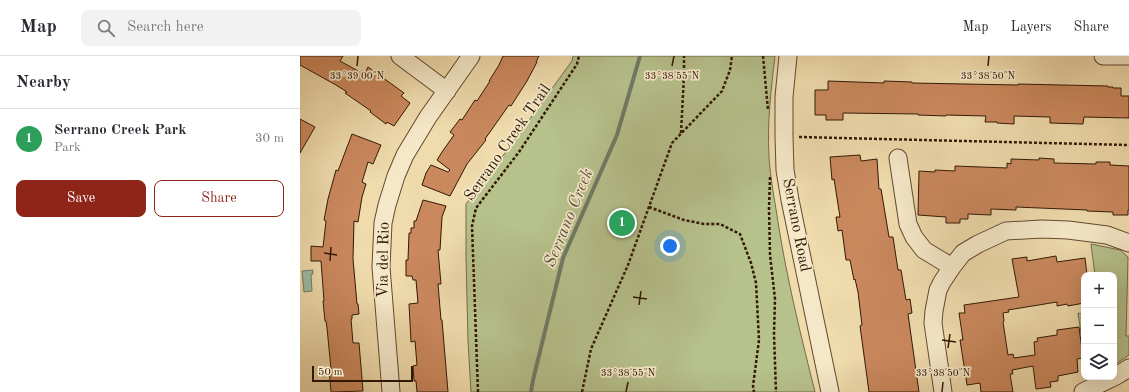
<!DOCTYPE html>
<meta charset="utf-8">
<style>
:root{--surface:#fff;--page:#f2f2f3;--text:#2b2b33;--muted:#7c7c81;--line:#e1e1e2;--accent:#8f2418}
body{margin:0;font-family:"Old Standard TT",serif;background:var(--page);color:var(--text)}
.controls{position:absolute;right:12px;bottom:12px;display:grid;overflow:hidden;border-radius:8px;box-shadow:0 4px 16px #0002}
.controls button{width:36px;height:36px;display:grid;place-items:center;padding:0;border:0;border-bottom:1px solid var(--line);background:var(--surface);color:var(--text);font:20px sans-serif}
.scale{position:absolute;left:12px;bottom:10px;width:101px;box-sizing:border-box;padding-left:4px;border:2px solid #331806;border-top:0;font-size:11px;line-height:14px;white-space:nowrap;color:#331806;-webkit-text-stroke:3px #f5e8c9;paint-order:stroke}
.you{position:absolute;left:370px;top:190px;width:14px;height:14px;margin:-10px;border:3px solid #fff;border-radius:50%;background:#1a73e8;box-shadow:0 0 0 6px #1a73e833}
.badge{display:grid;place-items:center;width:26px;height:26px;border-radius:50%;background:var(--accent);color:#fff;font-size:13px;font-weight:700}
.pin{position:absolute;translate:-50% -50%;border:2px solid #fff;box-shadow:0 1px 4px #0006}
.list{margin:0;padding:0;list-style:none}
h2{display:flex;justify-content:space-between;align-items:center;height:52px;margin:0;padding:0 16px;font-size:17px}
h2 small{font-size:13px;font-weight:400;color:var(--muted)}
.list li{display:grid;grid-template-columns:26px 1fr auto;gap:12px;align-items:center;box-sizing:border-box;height:60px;padding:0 16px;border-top:1px solid var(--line)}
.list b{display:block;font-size:15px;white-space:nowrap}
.list p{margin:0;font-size:13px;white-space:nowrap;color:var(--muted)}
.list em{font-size:13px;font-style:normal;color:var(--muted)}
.actions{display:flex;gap:8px;padding:12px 16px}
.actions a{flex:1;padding:9px 0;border:1px solid var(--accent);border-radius:8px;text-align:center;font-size:14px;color:var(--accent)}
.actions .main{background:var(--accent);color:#fff}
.icon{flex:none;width:22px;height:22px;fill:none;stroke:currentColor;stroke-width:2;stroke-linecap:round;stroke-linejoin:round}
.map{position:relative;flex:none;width:829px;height:336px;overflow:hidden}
header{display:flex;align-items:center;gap:24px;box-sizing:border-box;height:56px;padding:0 20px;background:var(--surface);border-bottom:1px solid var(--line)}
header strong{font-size:19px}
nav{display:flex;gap:22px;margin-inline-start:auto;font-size:14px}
.search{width:280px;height:36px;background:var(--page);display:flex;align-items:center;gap:10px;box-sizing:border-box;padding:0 14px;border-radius:8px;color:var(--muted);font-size:15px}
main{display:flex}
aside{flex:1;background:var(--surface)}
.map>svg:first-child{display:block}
</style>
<header>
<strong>Map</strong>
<div class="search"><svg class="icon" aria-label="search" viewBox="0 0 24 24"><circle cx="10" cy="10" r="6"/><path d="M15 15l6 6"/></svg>Search here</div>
<nav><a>Map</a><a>Layers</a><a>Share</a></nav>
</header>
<main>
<aside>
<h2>Nearby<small></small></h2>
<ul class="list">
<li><span class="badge" style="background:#2e9e5b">1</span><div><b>Serrano Creek Park</b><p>Park</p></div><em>30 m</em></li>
</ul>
<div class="actions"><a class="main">Save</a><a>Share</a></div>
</aside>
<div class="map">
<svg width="829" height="336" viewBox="0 0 829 336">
<rect width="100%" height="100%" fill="#efdbac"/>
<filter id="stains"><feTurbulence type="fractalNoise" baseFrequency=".005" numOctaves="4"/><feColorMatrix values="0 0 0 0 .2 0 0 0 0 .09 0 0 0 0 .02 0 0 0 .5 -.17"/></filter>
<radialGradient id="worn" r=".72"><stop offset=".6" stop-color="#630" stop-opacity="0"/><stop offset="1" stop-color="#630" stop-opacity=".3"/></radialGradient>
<!-- green -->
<path fill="#b6c18c" stroke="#746c49" d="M273,0H475C471,33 467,67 469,100C470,122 475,145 478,166C487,224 501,280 515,336H171L168,285L166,201V148L205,97L272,5Z
M791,188L820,194L828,201L826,280H829V299L814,309V219H795Z
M778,257L784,258V297Z"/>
<!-- water -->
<path fill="#9abca5" stroke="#717a65" d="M13,214V218H11L12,235L4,236L2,215Z"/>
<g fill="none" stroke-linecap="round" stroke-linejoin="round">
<!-- stream -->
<path stroke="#717a65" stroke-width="4" d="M231,336L233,324L263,202L317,79L340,0"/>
</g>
<!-- building -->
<path fill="#ca885d" stroke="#331806" d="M0,0H43L40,5L60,16L61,14L65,17L68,11L104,37L101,40L110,47L94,70L87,66L86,68L70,56L71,55L45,37L47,36L36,29L0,9Z
M203,0H239L236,6H237L227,25L211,50L209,49L185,83L186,84L167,108L150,140L122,129L126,117L131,109L148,116L150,114L137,104L142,96L154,79L150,76L160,63L162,64L175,44L177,45L190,25H189L199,9Z
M528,25L584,27V25L612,26V27L718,29V28L808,30V31H813V32H821V40H829V62L784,61L783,68L750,67V61L714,60V68L697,67V66H685L686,60L646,59V60L618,59V58L543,57V64H526V59H515V34H528Z
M0,63L15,71L0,97Z
M52,78L81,89L73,108L68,106L62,126L66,128L62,141L58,166L54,165L53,203L57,248H58L59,258L52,259V263H51L53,287H59L63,335L31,336L29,313H31L27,272L26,265H25L23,245H24L21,205H11V190L23,191L26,165L24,164L28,143L36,114L38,115Z
M560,99L561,105L577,103L579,133H581L589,181H593L598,214H601L606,244L610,243L612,257L608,258L619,336H569L560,270L562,269L558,236L555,223L554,224L550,204H546L542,174L538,175L536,161H540L534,123L532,124L530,101Z
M739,102L754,103V107L796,108V106H810V109L829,110V154H828V159H813V156L787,155V154L716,151V154L691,153V159L668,158V163H660V167H646V161L618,159L619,115L635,116V114L655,115V110L707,112V107L711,108V103L739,104Z
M123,144L146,150L142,161L140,194H138L141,228H138L141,264H142L148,336H117L116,325H114L113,310L117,309L115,285L111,286L109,248L118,247L116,224H113L112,220H106V204H108L109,177H111V172H114V165H116Z
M756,200L757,206L785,202L787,219H784V247L768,250L767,248L757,250V246L708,254L709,256L703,257L704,265L703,266L708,299L713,298L714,302L735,299L734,286L738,285L737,282L757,279V274L779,271L783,302L777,303L778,316L758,320V325L750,326L751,331L736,333L733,310L712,314L713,318H710L713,336H681L680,327L667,329L660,284H663L659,257H665L664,249L719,241L712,203L727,201V205Z"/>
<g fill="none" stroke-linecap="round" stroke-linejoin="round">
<defs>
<path id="minor" d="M100,0L147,35
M488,0L484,41V80L485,114L490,144L530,336
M803,0H829
M598,102L608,168L614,181L624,194L652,211
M91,336L81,211L83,167L87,149L96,120L105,99L128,61L171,0
M643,336L633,267L634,255L638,234L642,226L652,211L663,197L678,188L706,175L742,173L768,174L807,179L829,187
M783,336L816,320L829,312"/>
</defs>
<!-- minor casing -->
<use href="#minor" stroke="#624930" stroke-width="19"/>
<!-- path -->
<path stroke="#331806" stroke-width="2.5" stroke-dasharray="3 2" stroke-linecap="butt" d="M463,0L468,54
M381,77L384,19V0
M499,81L829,89
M470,121L469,152L470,199L475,243L474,278L476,336
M349,151L384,164L404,168H420L440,178L451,207L456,227L459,284L453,330L454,336
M178,336L172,170L176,152L219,96L277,8L279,0
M282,336L291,293L328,209L372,87L422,35L430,14L432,0"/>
<!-- minor -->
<use href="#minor" stroke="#f5e8c9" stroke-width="17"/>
</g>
<!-- ticks -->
<path fill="none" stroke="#331806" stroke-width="1.5" d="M57,10L58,0M372,10L374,0M688,10L689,0M24,197L37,199M30,205L31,191M333,241L347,243M339,249L341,235M642,284L656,286M648,292L650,278M326,336L328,326M642,336L643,326"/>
<g text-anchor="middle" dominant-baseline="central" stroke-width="3.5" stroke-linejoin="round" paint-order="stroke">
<!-- street labels -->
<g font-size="16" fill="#331806" stroke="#f5e8c9">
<text transform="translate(208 87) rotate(-55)">Serrano Creek Trail</text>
<text transform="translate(496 169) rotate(79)">Serrano Road</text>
<text transform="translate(84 204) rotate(-89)">Via del Rio</text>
</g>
<!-- water labels -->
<g font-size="17" font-style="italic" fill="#57513e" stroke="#f5e8c9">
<text transform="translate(269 162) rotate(-68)">Serrano Creek</text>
</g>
</g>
<g font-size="10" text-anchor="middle" fill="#331806" stroke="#f5e8c9" stroke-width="3.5" stroke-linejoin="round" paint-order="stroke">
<text x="57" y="23">33°39'00"N</text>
<text x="372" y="23">33°38'55"N</text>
<text x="688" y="23">33°38'50"N</text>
<text x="328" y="320">33°38'55"N</text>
<text x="643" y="320">33°38'50"N</text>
</g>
<rect width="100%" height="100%" filter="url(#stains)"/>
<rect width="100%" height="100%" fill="url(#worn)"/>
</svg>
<div class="controls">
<button>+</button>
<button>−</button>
<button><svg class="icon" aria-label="layers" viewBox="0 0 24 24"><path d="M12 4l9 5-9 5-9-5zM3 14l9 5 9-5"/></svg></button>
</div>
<div class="scale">50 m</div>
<div class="you"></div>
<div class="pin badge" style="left:322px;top:167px;background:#2e9e5b">1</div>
</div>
</main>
